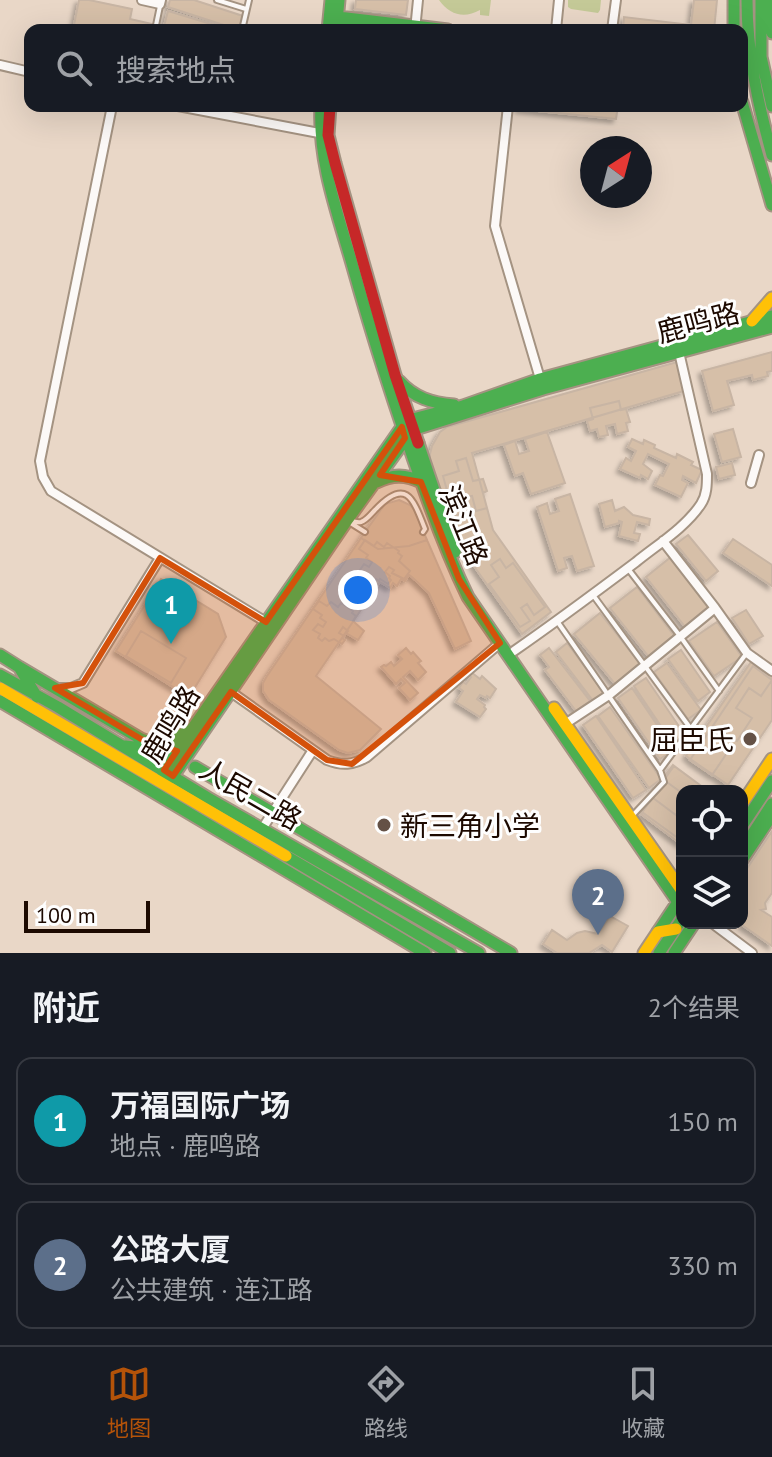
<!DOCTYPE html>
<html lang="zh">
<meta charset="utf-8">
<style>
:root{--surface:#171b24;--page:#242831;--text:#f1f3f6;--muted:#9ea1a6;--line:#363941;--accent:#b45309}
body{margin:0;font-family:"PT Sans","Noto Sans SC",sans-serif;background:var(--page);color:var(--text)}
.controls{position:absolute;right:24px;bottom:24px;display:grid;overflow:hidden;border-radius:16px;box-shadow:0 8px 32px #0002}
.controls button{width:72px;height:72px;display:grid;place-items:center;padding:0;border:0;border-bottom:2px solid var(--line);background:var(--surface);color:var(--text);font:40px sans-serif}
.compass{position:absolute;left:580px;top:136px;width:72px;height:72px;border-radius:50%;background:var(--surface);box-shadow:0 8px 32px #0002;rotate:36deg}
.scale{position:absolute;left:24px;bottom:20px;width:126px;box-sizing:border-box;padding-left:8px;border:4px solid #1c0900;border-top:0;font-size:22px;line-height:28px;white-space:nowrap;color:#1c0900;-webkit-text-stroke:6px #fefefe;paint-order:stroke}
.you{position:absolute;left:358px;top:590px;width:28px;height:28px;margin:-20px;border:6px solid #fff;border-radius:50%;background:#1a73e8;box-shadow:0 0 0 12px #1a73e833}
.badge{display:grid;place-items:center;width:52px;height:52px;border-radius:50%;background:var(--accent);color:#fff;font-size:26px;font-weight:700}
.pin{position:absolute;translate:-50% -66px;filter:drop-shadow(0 2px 4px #0008)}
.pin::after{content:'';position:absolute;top:42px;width:28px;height:24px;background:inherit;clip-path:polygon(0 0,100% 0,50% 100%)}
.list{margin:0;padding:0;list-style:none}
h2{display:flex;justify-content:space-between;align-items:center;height:104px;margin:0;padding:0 32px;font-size:34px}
h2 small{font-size:26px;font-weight:400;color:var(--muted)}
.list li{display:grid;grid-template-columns:52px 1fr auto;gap:24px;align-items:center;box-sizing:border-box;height:128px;margin:0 16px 16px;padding:0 16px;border:2px solid var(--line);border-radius:16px}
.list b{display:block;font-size:30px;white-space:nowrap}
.list p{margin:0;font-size:26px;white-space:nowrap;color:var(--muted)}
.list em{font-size:26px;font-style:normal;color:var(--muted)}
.icon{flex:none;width:44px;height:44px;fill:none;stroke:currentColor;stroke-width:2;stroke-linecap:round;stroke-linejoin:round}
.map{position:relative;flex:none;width:772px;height:953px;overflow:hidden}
.search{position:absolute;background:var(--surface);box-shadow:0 8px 32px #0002;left:24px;right:24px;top:24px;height:88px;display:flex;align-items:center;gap:20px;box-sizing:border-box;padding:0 28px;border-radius:16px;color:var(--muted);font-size:30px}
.sheet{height:392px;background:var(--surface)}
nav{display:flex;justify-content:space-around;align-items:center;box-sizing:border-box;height:112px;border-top:2px solid var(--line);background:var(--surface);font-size:22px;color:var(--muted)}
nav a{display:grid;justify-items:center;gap:4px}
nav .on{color:var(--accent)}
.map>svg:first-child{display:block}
</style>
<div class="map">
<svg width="772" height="953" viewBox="0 0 772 953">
<defs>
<filter id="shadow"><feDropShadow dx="-3.5" dy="3.5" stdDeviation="2" flood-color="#0004"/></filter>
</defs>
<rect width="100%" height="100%" fill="#e9d7c7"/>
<!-- green -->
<path fill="#c4c997" d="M439,0H491L489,16L480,15V10C464,19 450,15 439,0Z
M568,0H601L600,10L598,13L571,9L568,7Z"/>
<!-- building -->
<path fill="#d6bfa8" stroke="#c8b5a4" stroke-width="2" filter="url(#shadow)" d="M79,0H89L132,9L130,19L152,24L151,30H73Z
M170,0H194L243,16L239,30L168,7Z
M356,0H408L406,15L355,9Z
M694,0H717L714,30H623L624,17L691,25Z
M168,11L231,30H178L164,26Z
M519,106H618L616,119L519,109Z
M772,352V371L767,372L768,376L753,380L752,375L727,381L734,405L713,411L702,371Z
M677,362L684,391L472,453L493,530L551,612L522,634L476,569L456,535L430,466V454L432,446L440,432L447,427Z
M619,401L621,410L626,409L630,422L626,423L628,431L617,434L615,424L606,426L608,435L599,437L597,429L590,431L587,421L593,419L590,408Z
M733,429L741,457L722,462L714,434Z
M547,432L565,483L531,494L523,473L515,476L504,445L515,441L519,454L529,451L525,439Z
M632,439L643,444L644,440L655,445L654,448L676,458L677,454L693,462L691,465L702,470L696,483L683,476L682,480L688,483L681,497L655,485L660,475L663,476L669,464L648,454L643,464L652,471L648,479L641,475L640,478L620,469L626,458L631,461L636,451L628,447Z
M466,458L473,481L483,479L487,491L483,493L487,508L476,511L472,496L466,497L470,511L454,516L443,476L459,471L456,461Z
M732,463L735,475L719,479L716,467Z
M570,494L594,566L577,571L572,556L564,558L567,568L558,571L537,507L547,503L550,514L559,511L555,499Z
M399,500L410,505L414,510L427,540L409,546L378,549L361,538L385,504Z
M612,500L615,511L624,507L633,515L650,519L649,525L637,522L634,533L640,534L638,541L619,536L622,522L619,521V523L605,527L599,504Z
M688,535L718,571L706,581L676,544Z
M361,538L378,549L409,546L427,540L471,641L455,649L429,593L412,577L409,575L405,581L401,579L397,586L393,583L390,588L380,582L316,676L381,729L360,750L348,753L339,750L269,700L263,691V683L267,676Z
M733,539L772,565V586L723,553Z
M365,540L374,546L377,542L384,547L387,543L399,551L398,553L402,556L399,561L410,571L404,579L392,573L394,570L389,567L385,572L390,576L389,578L391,580L388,584L380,579L379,581L376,579L375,581L371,578L369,581L364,578L366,574L360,570L364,564L369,567L372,562L366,558L368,555L359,549Z
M671,557L712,607L686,628L646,577Z
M500,559L506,568L513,563L545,607L534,615L527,604L521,608L530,621L520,627L489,584L499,577L491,565Z
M161,579L218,614L226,637L189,697L116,651Z
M637,587L675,637L649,657L610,608Z
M319,601L327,606L331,602L338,607L341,603L353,611L352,613L356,616L353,621L364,631L358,640L346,633L348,631L343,627L339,633L344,636L342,638L345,640L342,644L334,639L329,641L325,638L322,641L318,638L320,634L313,630L318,624L323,627L326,622L320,618L322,615L313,609Z
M746,610L763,636L749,644L732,618Z
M600,613L640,664L615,684L574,634Z
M717,622L742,657L714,676L689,641Z
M141,631L186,658L171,683L126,656Z
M567,643L605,694L594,702L556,652Z
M406,648L411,654L413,652L421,661L418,663L426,672L418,680L410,671L403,677L418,693L410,700L399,688L405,683L401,679L396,684L381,667L384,665L386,666L391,662L394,666L402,659L398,655Z
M549,648L590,701L576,711L545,670L549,667L540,655Z
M681,650L710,692L698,701L668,659Z
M751,662L772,677V720L728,785L686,756Z
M667,663L701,710L688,719L654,672Z
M753,666L772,680L761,696L749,688L736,708L752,718L737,741L721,731L713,744L727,753L712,775L690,760Z
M471,672L480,679L482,676L496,689L490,698L487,696L486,698L480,695L477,699L485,705L484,707L486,709L480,717L456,702L463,691L459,688L463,682L466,684L471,677L469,675Z
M646,678L685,735L673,744L634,686Z
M632,688L674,750L660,759L618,698Z
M610,707L661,779L649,788L598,716Z
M596,716L646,790L633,798L583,725Z
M673,765L708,791H682V845L641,814L664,782V777Z
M674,766L708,791H682V793L664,780Z
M653,798L676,815L682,807V841L642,812Z
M772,831V893L765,903L766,909L761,910L772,917V946L742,925L745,918H742V890L744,886L742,885V876Z
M610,916L628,926L612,952L602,945L589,953H557L543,944L552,930L567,940L577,933L585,931L598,934Z"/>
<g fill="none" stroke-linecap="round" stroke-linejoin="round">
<defs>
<path id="lane" d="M217,0L246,9
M155,30L160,6
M242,30L249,0
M349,519C353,521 356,523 361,522C367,520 371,514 375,510C406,477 413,498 425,529L423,532
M349,522L365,532
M629,570L680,636L719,691
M593,595L691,729
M557,621L660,770
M632,816L664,782L660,770L746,654"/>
<path id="street" d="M142,0L160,4L161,0
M415,30L418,0
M556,30L559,0
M612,30L616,0
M0,65L30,72
M112,106L40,461L43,477L51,491L266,622
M178,106L319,133
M508,106L495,226L541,382
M751,483L759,455
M663,541L715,608L747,653L772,671
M514,651C556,622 596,592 636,562C657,545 686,527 701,504C707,495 707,484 707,474L679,352
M56,688H71L83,683L160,558
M231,692L327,760C342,766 353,765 367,757L500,643
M565,724L609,695L715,608
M262,829L313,750
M712,923L752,953"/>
<path id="fast" d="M734,0V30
M747,0C747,54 758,104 772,155
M761,0V57L772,106
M771,0L772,33
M330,20L338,17L448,30
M330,20L337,25L385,30
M337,21L339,0
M328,30L331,0
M742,102L772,205
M321,106C318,162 338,214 353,267C374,342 398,416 424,489C437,526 451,562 468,597L682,908
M399,381C414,398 432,403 454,405
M418,443L455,552
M377,482C392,474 406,474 421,482
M0,655L19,667L37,697
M19,667L141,739L161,746
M0,675L58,707L208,798L479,953
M0,701L425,953
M125,746C149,750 168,743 188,731
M195,767L511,953
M161,780L164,770L192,729L402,427L409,420L463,406L540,379L772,316
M165,780L173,776L348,519L412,430L543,389L772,327
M742,826L772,781
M742,850L772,804
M286,856L450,953
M742,860L772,815
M658,932L680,899
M659,953L682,919
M674,953L694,923"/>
<path id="slow" d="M752,321L772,298
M0,688L286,856
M554,708L682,891
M742,804L772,759
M644,953L658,932L676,929"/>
<path id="jam" d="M330,106L328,135L335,163L395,375L418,443"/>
</defs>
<!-- lane casing -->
<use href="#lane" stroke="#a49382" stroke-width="8"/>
<!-- street casing -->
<use href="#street" stroke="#a49382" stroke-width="12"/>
<!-- fast casing -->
<use href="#fast" stroke="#a49382" stroke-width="15"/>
<!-- slow casing -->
<use href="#slow" stroke="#a49382" stroke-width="15"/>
<!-- jam casing -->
<use href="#jam" stroke="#a49382" stroke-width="15"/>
<!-- lane -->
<use href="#lane" stroke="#fcf9f7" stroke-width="4"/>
<!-- street -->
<use href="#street" stroke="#fcf9f7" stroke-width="8"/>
<!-- fast -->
<use href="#fast" stroke="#4caf50" stroke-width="11"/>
<!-- slow -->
<use href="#slow" stroke="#ffc107" stroke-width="11"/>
<!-- jam -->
<use href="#jam" stroke="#c62828" stroke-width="11"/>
</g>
<!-- marked area -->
<path fill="#d4510b" fill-opacity="0.2" stroke="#d4510b" stroke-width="6" stroke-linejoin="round" d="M402,427L405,438L380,475L421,482L459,579L500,643L352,764L327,760L231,692L173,776L164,770L177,751L141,739L55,688L83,683L160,558L266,622Z"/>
<!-- markers -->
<g fill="#645146" stroke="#fefefe" stroke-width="3">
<circle cx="750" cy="739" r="8"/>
<circle cx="384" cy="825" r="8"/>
</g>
<g text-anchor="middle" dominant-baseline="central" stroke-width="6" stroke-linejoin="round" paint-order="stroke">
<!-- street labels -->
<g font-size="28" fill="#1c0900" stroke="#fefefe">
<text transform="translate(698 322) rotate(-15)">鹿鸣路</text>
<text transform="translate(464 525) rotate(68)">滨江路</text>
<text transform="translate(170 724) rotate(-59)">鹿鸣路</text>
<text transform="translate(251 794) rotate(30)">人民二路</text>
</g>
<!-- poi labels -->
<g font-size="28" fill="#1c0900" stroke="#fefefe" text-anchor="end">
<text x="734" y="739">屈臣氏</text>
<text x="400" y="825" text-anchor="start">新三角小学</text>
</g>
</g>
</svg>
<div class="controls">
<button><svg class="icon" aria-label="locate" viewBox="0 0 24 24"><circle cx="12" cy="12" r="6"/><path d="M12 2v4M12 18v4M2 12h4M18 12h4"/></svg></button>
<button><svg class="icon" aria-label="layers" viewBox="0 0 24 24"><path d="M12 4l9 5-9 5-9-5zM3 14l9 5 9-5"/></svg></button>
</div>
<svg class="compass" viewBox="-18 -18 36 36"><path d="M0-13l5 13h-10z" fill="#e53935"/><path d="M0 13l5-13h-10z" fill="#9ea1a6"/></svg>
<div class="scale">100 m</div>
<div class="you"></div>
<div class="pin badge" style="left:171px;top:644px;background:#0f9aa8">1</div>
<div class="pin badge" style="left:598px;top:935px;background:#5c6f8a">2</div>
<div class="search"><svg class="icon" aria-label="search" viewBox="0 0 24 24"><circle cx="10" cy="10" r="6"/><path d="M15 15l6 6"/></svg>搜索地点</div>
</div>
<section class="sheet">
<h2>附近<small>2个结果</small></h2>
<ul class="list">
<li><span class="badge" style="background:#0f9aa8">1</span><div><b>万福国际广场</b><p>地点 · 鹿鸣路</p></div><em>150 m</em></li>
<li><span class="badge" style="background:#5c6f8a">2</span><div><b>公路大厦</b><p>公共建筑 · 连江路</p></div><em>330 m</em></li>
</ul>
</section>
<nav>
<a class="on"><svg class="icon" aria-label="map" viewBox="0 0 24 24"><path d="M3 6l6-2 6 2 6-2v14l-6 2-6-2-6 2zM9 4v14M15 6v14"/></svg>地图</a>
<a><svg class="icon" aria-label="directions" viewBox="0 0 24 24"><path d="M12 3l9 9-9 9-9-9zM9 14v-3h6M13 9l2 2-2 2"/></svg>路线</a>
<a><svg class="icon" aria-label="saved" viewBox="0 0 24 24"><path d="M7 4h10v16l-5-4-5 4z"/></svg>收藏</a>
</nav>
